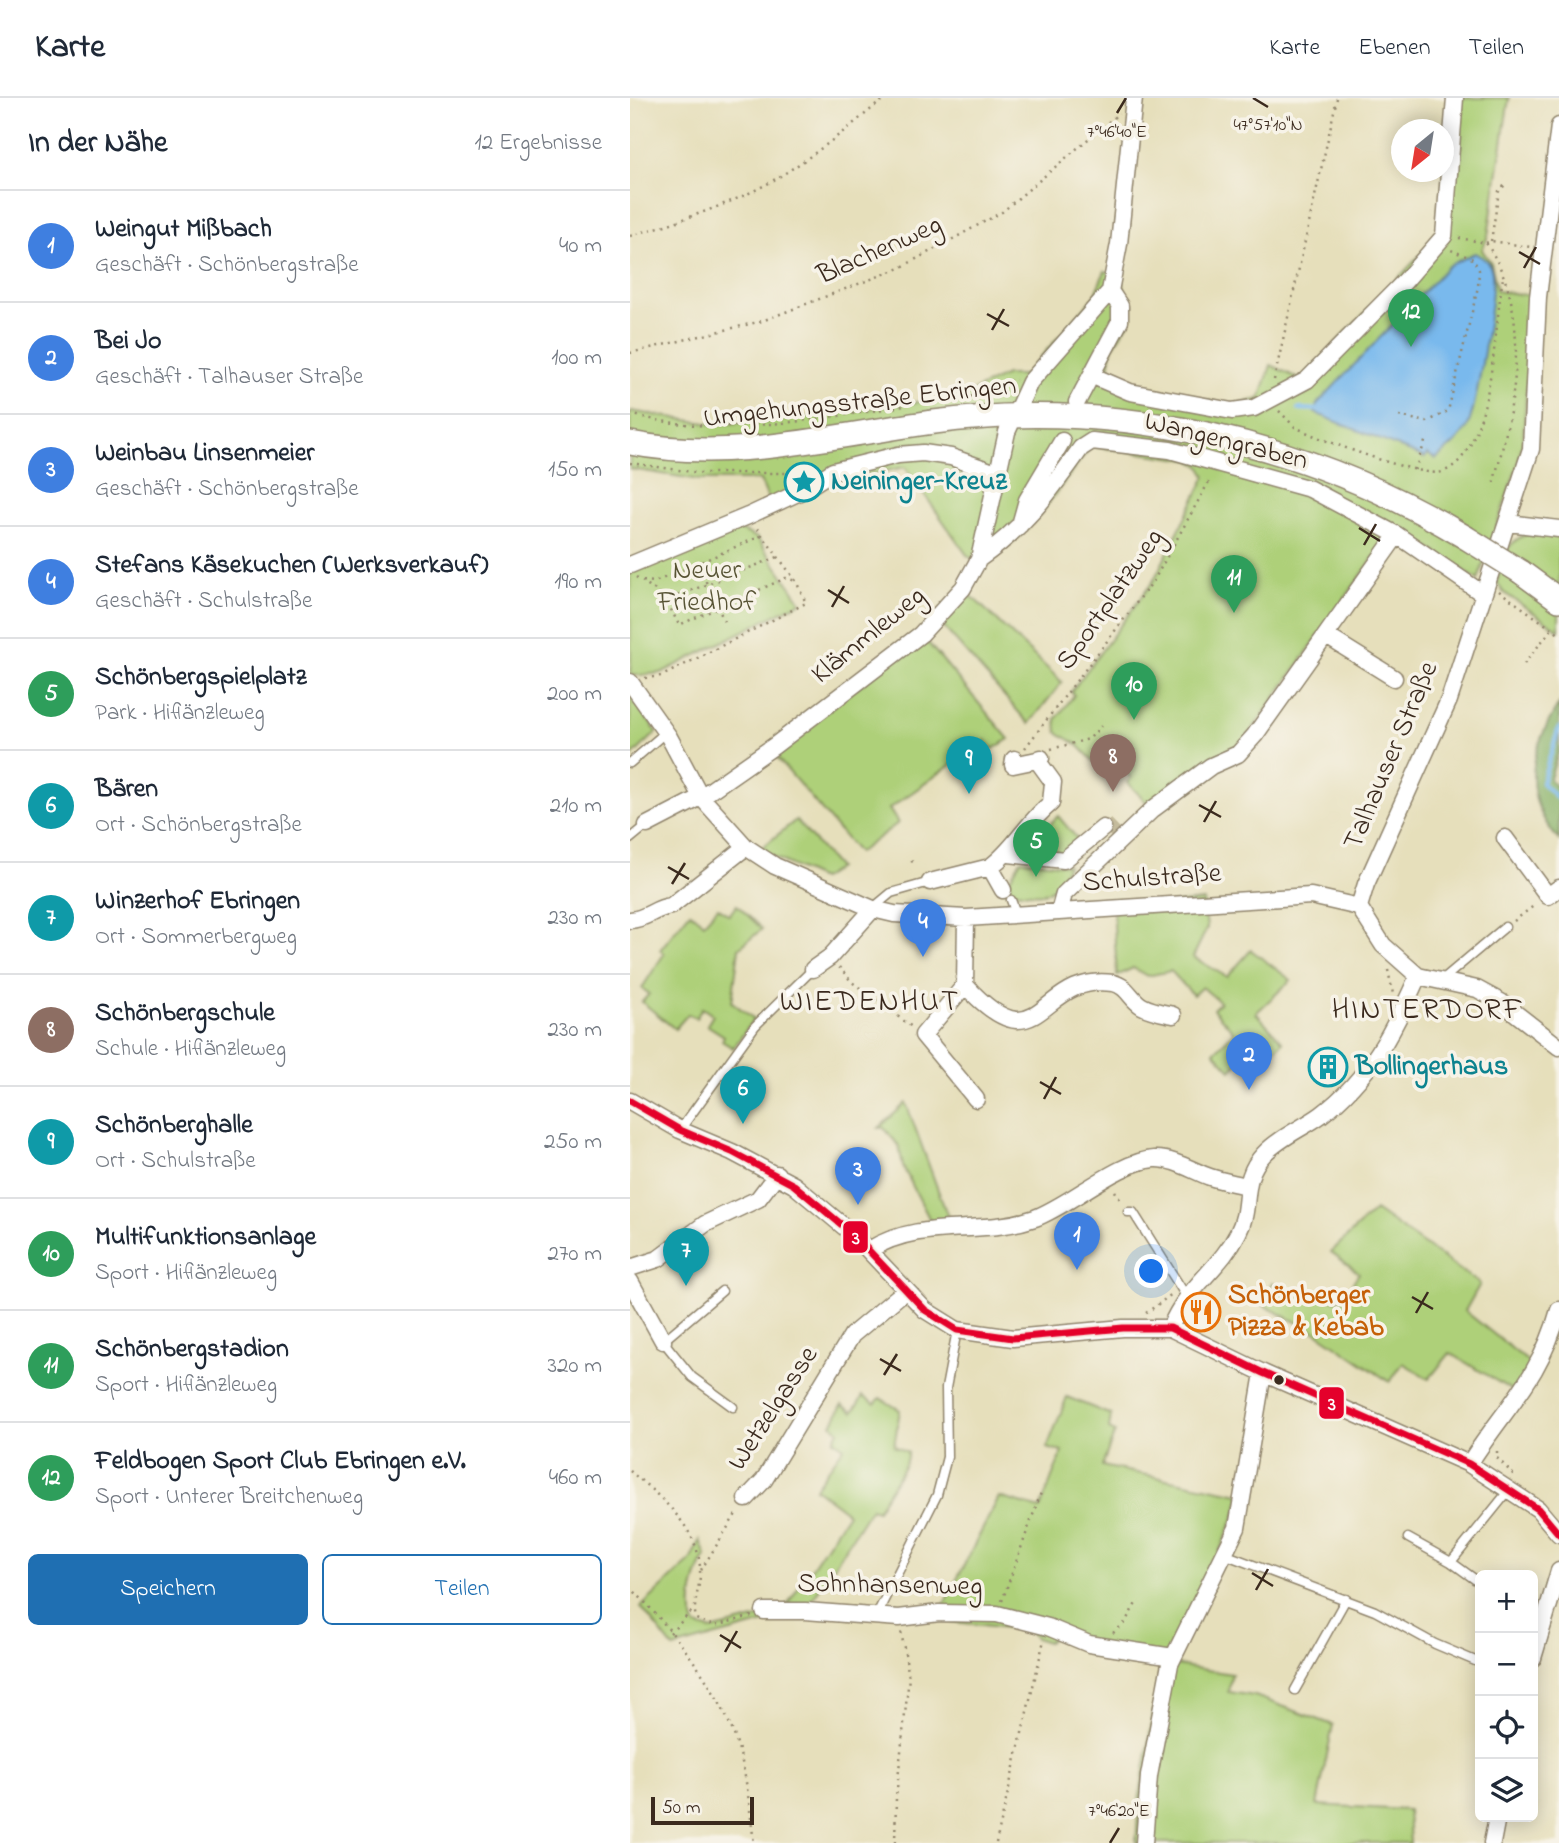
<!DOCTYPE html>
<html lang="de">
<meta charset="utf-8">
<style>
:root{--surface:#fff;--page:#f6f6f7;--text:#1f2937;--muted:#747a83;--line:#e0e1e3;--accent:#1f6fb2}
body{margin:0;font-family:"Indie Flower",sans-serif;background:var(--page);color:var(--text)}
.controls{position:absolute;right:21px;bottom:21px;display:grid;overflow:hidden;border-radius:10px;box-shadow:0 4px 18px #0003}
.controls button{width:63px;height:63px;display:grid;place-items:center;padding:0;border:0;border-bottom:2px solid var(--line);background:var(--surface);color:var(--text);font:35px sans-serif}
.compass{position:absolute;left:761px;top:21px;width:63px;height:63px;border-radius:50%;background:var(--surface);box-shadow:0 4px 18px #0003;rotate:210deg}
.scale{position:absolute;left:21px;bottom:18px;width:103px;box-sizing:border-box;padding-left:7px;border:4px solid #3b2a1e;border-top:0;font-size:19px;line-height:24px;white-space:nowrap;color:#3b2a1e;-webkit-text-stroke:5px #f7f3e8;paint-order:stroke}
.you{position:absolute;left:522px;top:1174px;width:24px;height:24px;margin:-18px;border:5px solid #fff;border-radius:50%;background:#1a73e8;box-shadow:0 0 0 10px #1a73e833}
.badge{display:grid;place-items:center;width:46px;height:46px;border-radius:50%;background:var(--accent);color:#fff;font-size:23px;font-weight:700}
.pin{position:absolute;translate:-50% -58px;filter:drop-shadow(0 2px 4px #0008)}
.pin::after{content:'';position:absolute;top:37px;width:24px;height:21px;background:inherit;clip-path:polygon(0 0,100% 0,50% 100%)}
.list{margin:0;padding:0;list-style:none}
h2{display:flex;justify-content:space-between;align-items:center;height:91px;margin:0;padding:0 28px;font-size:30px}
h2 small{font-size:23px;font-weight:400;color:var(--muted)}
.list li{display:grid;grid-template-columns:46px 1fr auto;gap:21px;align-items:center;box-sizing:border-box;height:112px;padding:0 28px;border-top:2px solid var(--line)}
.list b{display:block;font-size:26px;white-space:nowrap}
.list p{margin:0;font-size:23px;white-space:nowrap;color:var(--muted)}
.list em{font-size:23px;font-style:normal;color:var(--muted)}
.actions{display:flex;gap:14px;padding:21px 28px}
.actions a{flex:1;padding:16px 0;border:2px solid var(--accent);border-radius:10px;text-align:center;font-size:24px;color:var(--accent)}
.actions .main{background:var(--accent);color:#fff}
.icon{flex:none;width:38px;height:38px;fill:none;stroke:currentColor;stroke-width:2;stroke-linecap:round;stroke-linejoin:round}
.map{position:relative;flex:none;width:929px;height:1745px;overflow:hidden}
header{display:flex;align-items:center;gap:42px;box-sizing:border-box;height:98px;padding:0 35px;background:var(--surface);border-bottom:2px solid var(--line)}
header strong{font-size:33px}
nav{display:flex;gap:38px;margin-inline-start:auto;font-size:24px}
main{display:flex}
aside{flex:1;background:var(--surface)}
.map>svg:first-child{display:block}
</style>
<header>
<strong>Karte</strong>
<nav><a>Karte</a><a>Ebenen</a><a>Teilen</a></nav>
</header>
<main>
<aside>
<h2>In der Nähe<small>12 Ergebnisse</small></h2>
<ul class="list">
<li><span class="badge" style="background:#3f7fe0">1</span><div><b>Weingut Mißbach</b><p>Geschäft · Schönbergstraße</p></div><em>40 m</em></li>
<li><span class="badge" style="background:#3f7fe0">2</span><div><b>Bei Jo</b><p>Geschäft · Talhauser Straße</p></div><em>100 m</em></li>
<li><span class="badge" style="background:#3f7fe0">3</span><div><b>Weinbau Linsenmeier</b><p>Geschäft · Schönbergstraße</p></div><em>150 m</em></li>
<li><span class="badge" style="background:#3f7fe0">4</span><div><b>Stefans Käsekuchen (Werksverkauf)</b><p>Geschäft · Schulstraße</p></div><em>190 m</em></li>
<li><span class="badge" style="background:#2e9e5b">5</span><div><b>Schönbergspielplatz</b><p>Park · Hiflänzleweg</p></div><em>200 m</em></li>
<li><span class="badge" style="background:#0f9aa8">6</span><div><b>Bären</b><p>Ort · Schönbergstraße</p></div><em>210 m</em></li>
<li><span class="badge" style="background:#0f9aa8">7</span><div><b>Winzerhof Ebringen</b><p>Ort · Sommerbergweg</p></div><em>230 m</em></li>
<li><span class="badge" style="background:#8d6e63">8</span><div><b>Schönbergschule</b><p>Schule · Hiflänzleweg</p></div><em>230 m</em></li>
<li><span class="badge" style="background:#0f9aa8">9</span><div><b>Schönberghalle</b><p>Ort · Schulstraße</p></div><em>250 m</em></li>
<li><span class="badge" style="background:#2e9e5b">10</span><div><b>Multifunktionsanlage</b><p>Sport · Hiflänzleweg</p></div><em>270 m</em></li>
<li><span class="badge" style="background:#2e9e5b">11</span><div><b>Schönbergstadion</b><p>Sport · Hiflänzleweg</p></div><em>320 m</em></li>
<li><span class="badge" style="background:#2e9e5b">12</span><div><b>Feldbogen Sport Club Ebringen e.V.</b><p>Sport · Unterer Breitchenweg</p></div><em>460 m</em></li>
</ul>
<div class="actions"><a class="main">Speichern</a><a>Teilen</a></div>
</aside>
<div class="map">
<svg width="929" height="1745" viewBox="0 0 929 1745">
<rect width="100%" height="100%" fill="#f7f3e8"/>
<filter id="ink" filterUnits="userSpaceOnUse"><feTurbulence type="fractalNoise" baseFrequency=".0143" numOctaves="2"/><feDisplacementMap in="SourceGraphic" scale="14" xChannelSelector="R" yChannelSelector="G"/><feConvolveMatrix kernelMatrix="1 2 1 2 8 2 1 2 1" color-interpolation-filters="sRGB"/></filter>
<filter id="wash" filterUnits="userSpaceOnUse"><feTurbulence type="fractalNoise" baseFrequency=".00686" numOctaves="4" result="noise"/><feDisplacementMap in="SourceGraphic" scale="28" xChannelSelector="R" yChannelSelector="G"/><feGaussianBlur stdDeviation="1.57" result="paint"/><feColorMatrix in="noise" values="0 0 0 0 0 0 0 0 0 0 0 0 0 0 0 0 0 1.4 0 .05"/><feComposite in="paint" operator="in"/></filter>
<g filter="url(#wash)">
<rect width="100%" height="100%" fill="#e6dfbb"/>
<!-- green -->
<path fill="#aed079" stroke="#747d4c" stroke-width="2" d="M822,0H879L858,138L852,152L861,165L867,193L903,198L893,342L887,369L848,482L766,428L610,649L520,708L497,684L501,680L486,664L490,660L484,655L469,669L448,647L427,634L426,621L444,597L441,594L524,482L576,378L570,368L560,362L461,348L408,419L387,441L351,467L337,457L275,369L202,384L144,414L130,382H70L0,371V313L82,326L138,324L333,298L376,277H395L463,200L475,173L491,178L500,213L498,226L482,250L479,271L490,281L515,292L603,307L630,301L641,267L671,282L800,147L809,129Z
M109,431L127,440L171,504L31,575L1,578L0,474Z
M897,436L929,437V532L873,494L867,484C873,462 874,445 897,436Z
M337,494L432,584L399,626L311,526Z
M293,539L379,641L363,651L356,642L259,711L268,725L228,755L142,654Z
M0,599L27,634L0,660Z
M428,718L451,745L429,759L392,754Z
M166,722L208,770L191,781L129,752Z
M391,762L438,767C418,807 412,794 373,792Z
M574,803L577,830L563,859L597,879L621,852L661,882L626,915L653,944L630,965L619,953L601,972L584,954L604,934L583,911L590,904L572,889L563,897L541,873L517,878L503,870L487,878L483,810Z
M107,807L132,831L109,850L102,904L124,921L103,950L92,943L94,938L77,927L83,917L72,910L66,920L58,916L45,931L12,904L19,896L12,890L34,856L30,852L60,814L74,825L88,809L99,817Z
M276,1005L319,1122L303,1128L273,1069L269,1048L254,1030H249Z
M745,1112L850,1186L835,1213L901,1266L885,1294L820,1255L799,1281L773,1265L760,1284L686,1234L633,1207L643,1185L671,1198L674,1195L711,1203L729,1175L701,1154Z
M233,1298L245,1306L250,1300L270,1312L264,1348L278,1354L275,1367L247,1412L241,1410L179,1507H157L218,1415L185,1390L214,1349L204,1342L209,1333L202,1327L212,1307L223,1314Z
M437,1299L481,1317L479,1331L485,1334L472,1368L610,1396L608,1411L540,1566L602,1576L598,1594L625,1598L703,1627L687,1707L778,1712L780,1745H506L509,1703L531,1567L471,1555L423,1539L418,1544L405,1540L398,1532L306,1522L369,1399L410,1411L432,1354L417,1350Z
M70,1442L76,1458C65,1475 56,1509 66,1528L81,1532L136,1518L145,1522L43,1550L11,1509L60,1463Z"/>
<!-- forest -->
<path fill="#8ab269" stroke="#626e44" stroke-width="2" d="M929,606V652L920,681L929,693V742C890,698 899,653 929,606Z"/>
<!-- water -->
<path fill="#79b9ed" stroke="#5a7286" stroke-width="2" d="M845,155C853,160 860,163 862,174C865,196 847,303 839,325C834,339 818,351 806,361L797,356L795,360L685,315L687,306L819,167Z"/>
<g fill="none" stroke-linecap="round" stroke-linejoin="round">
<!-- stream -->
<path stroke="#79b9ed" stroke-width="4.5" d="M668,311L692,312
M929,630L912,685L929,702"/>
</g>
</g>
<g filter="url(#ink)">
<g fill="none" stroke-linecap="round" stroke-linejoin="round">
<!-- street-tunnel -->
<path stroke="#c4bb9c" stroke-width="16" stroke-dasharray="16 8" stroke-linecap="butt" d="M477,735L486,726"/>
<defs>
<path id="lane" d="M0,665L36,634
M0,741L17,727
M381,802L387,818
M243,810L261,795L300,784
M812,882L875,829
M50,1032L125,928L183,871
M498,1114H503L556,1198
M92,1193L33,1243L62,1279L103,1309
M778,1440L821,1464L850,1485
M594,1456L745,1513L805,1546L850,1565
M821,1464L880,1391
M246,1518L307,1397L317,1359L316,1290L327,1232
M665,1592L716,1501"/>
<path id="street" d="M463,278L500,294L602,313L624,310L677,282L775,183L814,138L825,0
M447,304L490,223V208L480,193L489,146L504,0
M878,425L929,431
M390,427L397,402L432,343
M349,461C396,428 418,396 451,350L462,343L540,352L680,391L767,437L853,496
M0,467L118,418L172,393L203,373L268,357L293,355L321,359L366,375
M698,539L764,580
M0,584L39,639L71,699L116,749L145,768L243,811L264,816L336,820L681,798L729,809L753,847L788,878
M384,661L383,667L407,662
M17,727L71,699L144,648L291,536L333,490L349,461L377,334L400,284L480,193
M875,740L918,798L929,790
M379,756L434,762L473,730
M300,784L360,769
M373,792L360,769C385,751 397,724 421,705L423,684L407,662L411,660
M729,809L736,786L819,602L901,351L908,199L929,28
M429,814L434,796L523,711L581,668L608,656L625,637L767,437
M336,820L335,887L293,937L346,1001
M0,822C17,821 24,810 41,808L116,749
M183,871L200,859L243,811
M788,878L847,891L871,904L929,949
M335,887C413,972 407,874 483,885C498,888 500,901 512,908C521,913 533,915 543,917
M0,1003L50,1032L102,1054L164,1087L224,1137L295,1212L327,1232L383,1240L493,1230H540L633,1275L839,1366L908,1411L929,1436
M239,1152C293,1119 349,1139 405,1120C440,1107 489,1063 524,1061C543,1060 563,1073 580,1079C592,1083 604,1085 616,1088
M0,1170L28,1161L75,1126L128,1101L147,1076
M0,1183L33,1243
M540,1230C558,1187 590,1171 608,1135C623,1107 609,1082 634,1056C650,1039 673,1030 691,1017C740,980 764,932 788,878
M839,1366C875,1309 910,1281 929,1212
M116,1401L134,1382L222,1237L276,1192
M134,1513H175L269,1520L309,1515L367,1516L418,1529L459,1546L543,1559
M903,1560L929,1473
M514,1745L519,1678L540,1566L607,1430L633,1275
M862,1745L867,1719"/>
<path id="secondary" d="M0,345C103,365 202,337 304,324C488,300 676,343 835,439
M891,474L929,502"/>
</defs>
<!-- lane casing -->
<use href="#lane" stroke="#90846c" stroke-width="11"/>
<!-- street casing -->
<use href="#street" stroke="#90846c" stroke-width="19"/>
<!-- secondary casing -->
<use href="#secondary" stroke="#90846c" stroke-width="26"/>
<!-- path -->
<path stroke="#90846c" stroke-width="2.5" stroke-dasharray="2 5" stroke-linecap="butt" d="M0,138C46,124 94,109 137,86C179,62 217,31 255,0
M829,140L856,145C905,215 884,311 863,386
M861,143L869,93L875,87
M856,145L861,143L901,149
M0,255L132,223L270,170L372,114L489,15
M644,282L707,0
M306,304L338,300L370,284L386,282
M649,313L665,329L678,335C700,345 794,380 812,374C864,357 864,226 873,180
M0,316C91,341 183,321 275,308
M769,318L797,324L818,313L848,189L849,172L843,161L821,152
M0,365L69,375H171
M785,372L796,341
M67,464L95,525
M6,479L34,498L49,527L156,480L166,483
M13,483L25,484L133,437
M869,493L929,536
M34,498L44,499L148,459
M894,566L921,532
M15,580L32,578L176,505L166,483L126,429
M395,650L524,482L581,380
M421,651L459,641L471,628
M281,763L283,764
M884,823L906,806
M209,869L222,884L282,929
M758,872L763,896
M485,1093L492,1105
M516,1215L542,1196
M867,1353V1360L884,1377
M0,1373C29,1398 70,1430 70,1472C71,1489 62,1504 66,1521L84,1528L122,1518
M71,1472L108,1413
M0,1489C39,1528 79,1577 101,1629C116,1665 119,1706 124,1745
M372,1503L412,1392
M40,1535L64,1511
M483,1535L494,1526L508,1502
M265,1745L266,1700L279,1579L271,1533
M366,1745L414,1542"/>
<!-- lane -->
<use href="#lane" stroke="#fff" stroke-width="8"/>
<!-- street -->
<use href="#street" stroke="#fff" stroke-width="16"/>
<!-- secondary -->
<use href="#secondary" stroke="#fff" stroke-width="23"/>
<defs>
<path id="secondary-bridge" d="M835,439L891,474"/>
</defs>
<!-- secondary-bridge casing -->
<use href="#secondary-bridge" stroke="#90846c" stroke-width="26" stroke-linecap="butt"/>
<!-- secondary-bridge -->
<use href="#secondary-bridge" stroke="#fff" stroke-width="23"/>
<defs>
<path id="bus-1" d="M0,1003L50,1032L102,1054L164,1087L224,1137L295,1212L327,1232L383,1240L493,1230H540L633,1275L839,1366L908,1411L929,1436"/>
</defs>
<!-- bus-1 casing -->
<use href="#bus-1" stroke="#f7f3e8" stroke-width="12"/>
<!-- bus-1 -->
<use href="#bus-1" stroke="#e4002b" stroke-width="7"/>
</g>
</g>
<!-- ticks -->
<path fill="none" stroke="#3b2a1e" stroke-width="2.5" d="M623,0L638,9M487,15L496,0M889,154L910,166M894,170L906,149M357,216L379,228M362,232L374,211M729,430L750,443M734,447L746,426M198,492L219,505M202,509L214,488M569,707L591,719M574,724L586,703M38,769L59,781M42,786L55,765M410,984L431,996M414,1001L426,979M782,1199L803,1211M786,1215L798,1194M250,1261L271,1273M254,1277L267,1256M622,1475L643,1488M626,1492L638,1471M90,1537L111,1550M95,1554L107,1533M480,1745L489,1730"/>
<!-- icons -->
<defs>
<symbol id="sight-ring" viewBox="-11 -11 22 22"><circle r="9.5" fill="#f7f3e8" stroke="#0f9aa8" stroke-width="1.5"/><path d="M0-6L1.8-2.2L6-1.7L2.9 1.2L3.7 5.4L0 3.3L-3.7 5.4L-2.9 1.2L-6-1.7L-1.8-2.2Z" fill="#0f9aa8"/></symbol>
<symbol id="building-ring" viewBox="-11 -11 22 22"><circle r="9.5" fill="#f7f3e8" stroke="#0f9aa8" stroke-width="1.5"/><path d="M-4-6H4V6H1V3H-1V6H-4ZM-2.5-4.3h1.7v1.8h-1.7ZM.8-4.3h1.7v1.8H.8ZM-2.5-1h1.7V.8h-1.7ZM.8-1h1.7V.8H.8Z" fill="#0f9aa8"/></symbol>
<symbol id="restaurant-ring" viewBox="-11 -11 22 22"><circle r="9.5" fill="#f7f3e8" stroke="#e8710a" stroke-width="1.5"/><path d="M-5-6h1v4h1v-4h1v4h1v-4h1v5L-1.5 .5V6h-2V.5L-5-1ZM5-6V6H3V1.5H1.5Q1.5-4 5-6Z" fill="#e8710a"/></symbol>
</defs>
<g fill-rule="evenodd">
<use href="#sight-ring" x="152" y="362" width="44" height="44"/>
<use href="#building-ring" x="676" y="947" width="44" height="44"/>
<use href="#restaurant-ring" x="549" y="1192" width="44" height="44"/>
</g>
<!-- markers -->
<circle fill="#3b2a1e" stroke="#f7f3e8" stroke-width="2.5" cx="649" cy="1282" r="6"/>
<g text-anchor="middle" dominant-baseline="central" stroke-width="7" stroke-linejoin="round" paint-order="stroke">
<!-- street labels -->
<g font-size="28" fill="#3b2a1e" stroke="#f7f3e8">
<text transform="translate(250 153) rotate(-24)">Blachenweg</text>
<text transform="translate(230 305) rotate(-6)">Umgehungsstraße Ebringen</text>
<text transform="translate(596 344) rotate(14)">Wangengraben</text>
<text transform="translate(481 502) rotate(-55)">Sportplatzweg</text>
<text transform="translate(239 538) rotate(-39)">Klämmleweg</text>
<text transform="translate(762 658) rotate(-67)">Talhauser Straße</text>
<text transform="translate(522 781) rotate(-4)">Schulstraße</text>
<text transform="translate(144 1311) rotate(-57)">Wetzelgasse</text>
<text transform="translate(260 1488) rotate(1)">Sohnhansenweg</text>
</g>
<!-- culture labels -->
<g font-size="28" font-weight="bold" fill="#0d838f" stroke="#f7f3e8" text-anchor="start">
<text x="201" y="384">Neininger-Kreuz</text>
<text x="725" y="969">Bollingerhaus</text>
</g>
<!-- park labels -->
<g font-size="28" fill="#585435" stroke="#f7f3e8">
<text x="77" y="473">Neuer<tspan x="77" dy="32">Friedhof</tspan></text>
</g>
<!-- food labels -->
<g font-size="28" font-weight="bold" fill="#c56008" stroke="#f7f3e8" text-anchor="start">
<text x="598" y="1198">Schönberger<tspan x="598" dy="32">Pizza &amp; Kebab</tspan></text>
</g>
<!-- neighbourhood labels -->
<g font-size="30" letter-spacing="2" fill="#3b2a1e" stroke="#f7f3e8">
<text x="240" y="905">WIEDENHUT</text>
<text x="798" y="913">HINTERDORF</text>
</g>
</g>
<g font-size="18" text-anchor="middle" fill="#3b2a1e" stroke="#f7f3e8" stroke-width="7" stroke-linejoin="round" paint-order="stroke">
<text x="638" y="32">47°57'10"N</text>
<text x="487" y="39">7°46'40"E</text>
<text x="489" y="1718">7°46'20"E</text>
</g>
<g stroke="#f7f3e8" stroke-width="2.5">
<rect x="212" y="1122" width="27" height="34" rx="7" fill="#e4002b"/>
<rect x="688" y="1288" width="27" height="34" rx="7" fill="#e4002b"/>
</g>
<g font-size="19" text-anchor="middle" font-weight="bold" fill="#fff">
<text x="226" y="1146">3</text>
<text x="702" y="1312">3</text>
</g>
</svg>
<div class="controls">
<button>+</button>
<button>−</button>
<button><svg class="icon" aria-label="locate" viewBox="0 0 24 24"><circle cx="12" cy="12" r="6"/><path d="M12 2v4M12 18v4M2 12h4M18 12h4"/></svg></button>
<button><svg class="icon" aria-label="layers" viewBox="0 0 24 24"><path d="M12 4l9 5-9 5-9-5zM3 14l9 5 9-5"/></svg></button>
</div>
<svg class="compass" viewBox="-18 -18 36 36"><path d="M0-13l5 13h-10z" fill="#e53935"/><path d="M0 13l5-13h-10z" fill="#747a83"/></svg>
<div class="scale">50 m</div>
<div class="you"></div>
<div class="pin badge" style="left:447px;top:1172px;background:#3f7fe0">1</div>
<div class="pin badge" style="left:619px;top:992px;background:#3f7fe0">2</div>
<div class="pin badge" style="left:228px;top:1107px;background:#3f7fe0">3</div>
<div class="pin badge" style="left:293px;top:859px;background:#3f7fe0">4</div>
<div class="pin badge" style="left:406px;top:779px;background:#2e9e5b">5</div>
<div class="pin badge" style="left:113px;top:1026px;background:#0f9aa8">6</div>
<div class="pin badge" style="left:56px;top:1188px;background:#0f9aa8">7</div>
<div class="pin badge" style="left:483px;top:694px;background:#8d6e63">8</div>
<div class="pin badge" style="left:339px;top:696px;background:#0f9aa8">9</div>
<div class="pin badge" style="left:504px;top:622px;background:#2e9e5b">10</div>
<div class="pin badge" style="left:604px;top:515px;background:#2e9e5b">11</div>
<div class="pin badge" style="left:781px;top:249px;background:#2e9e5b">12</div>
</div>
</main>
